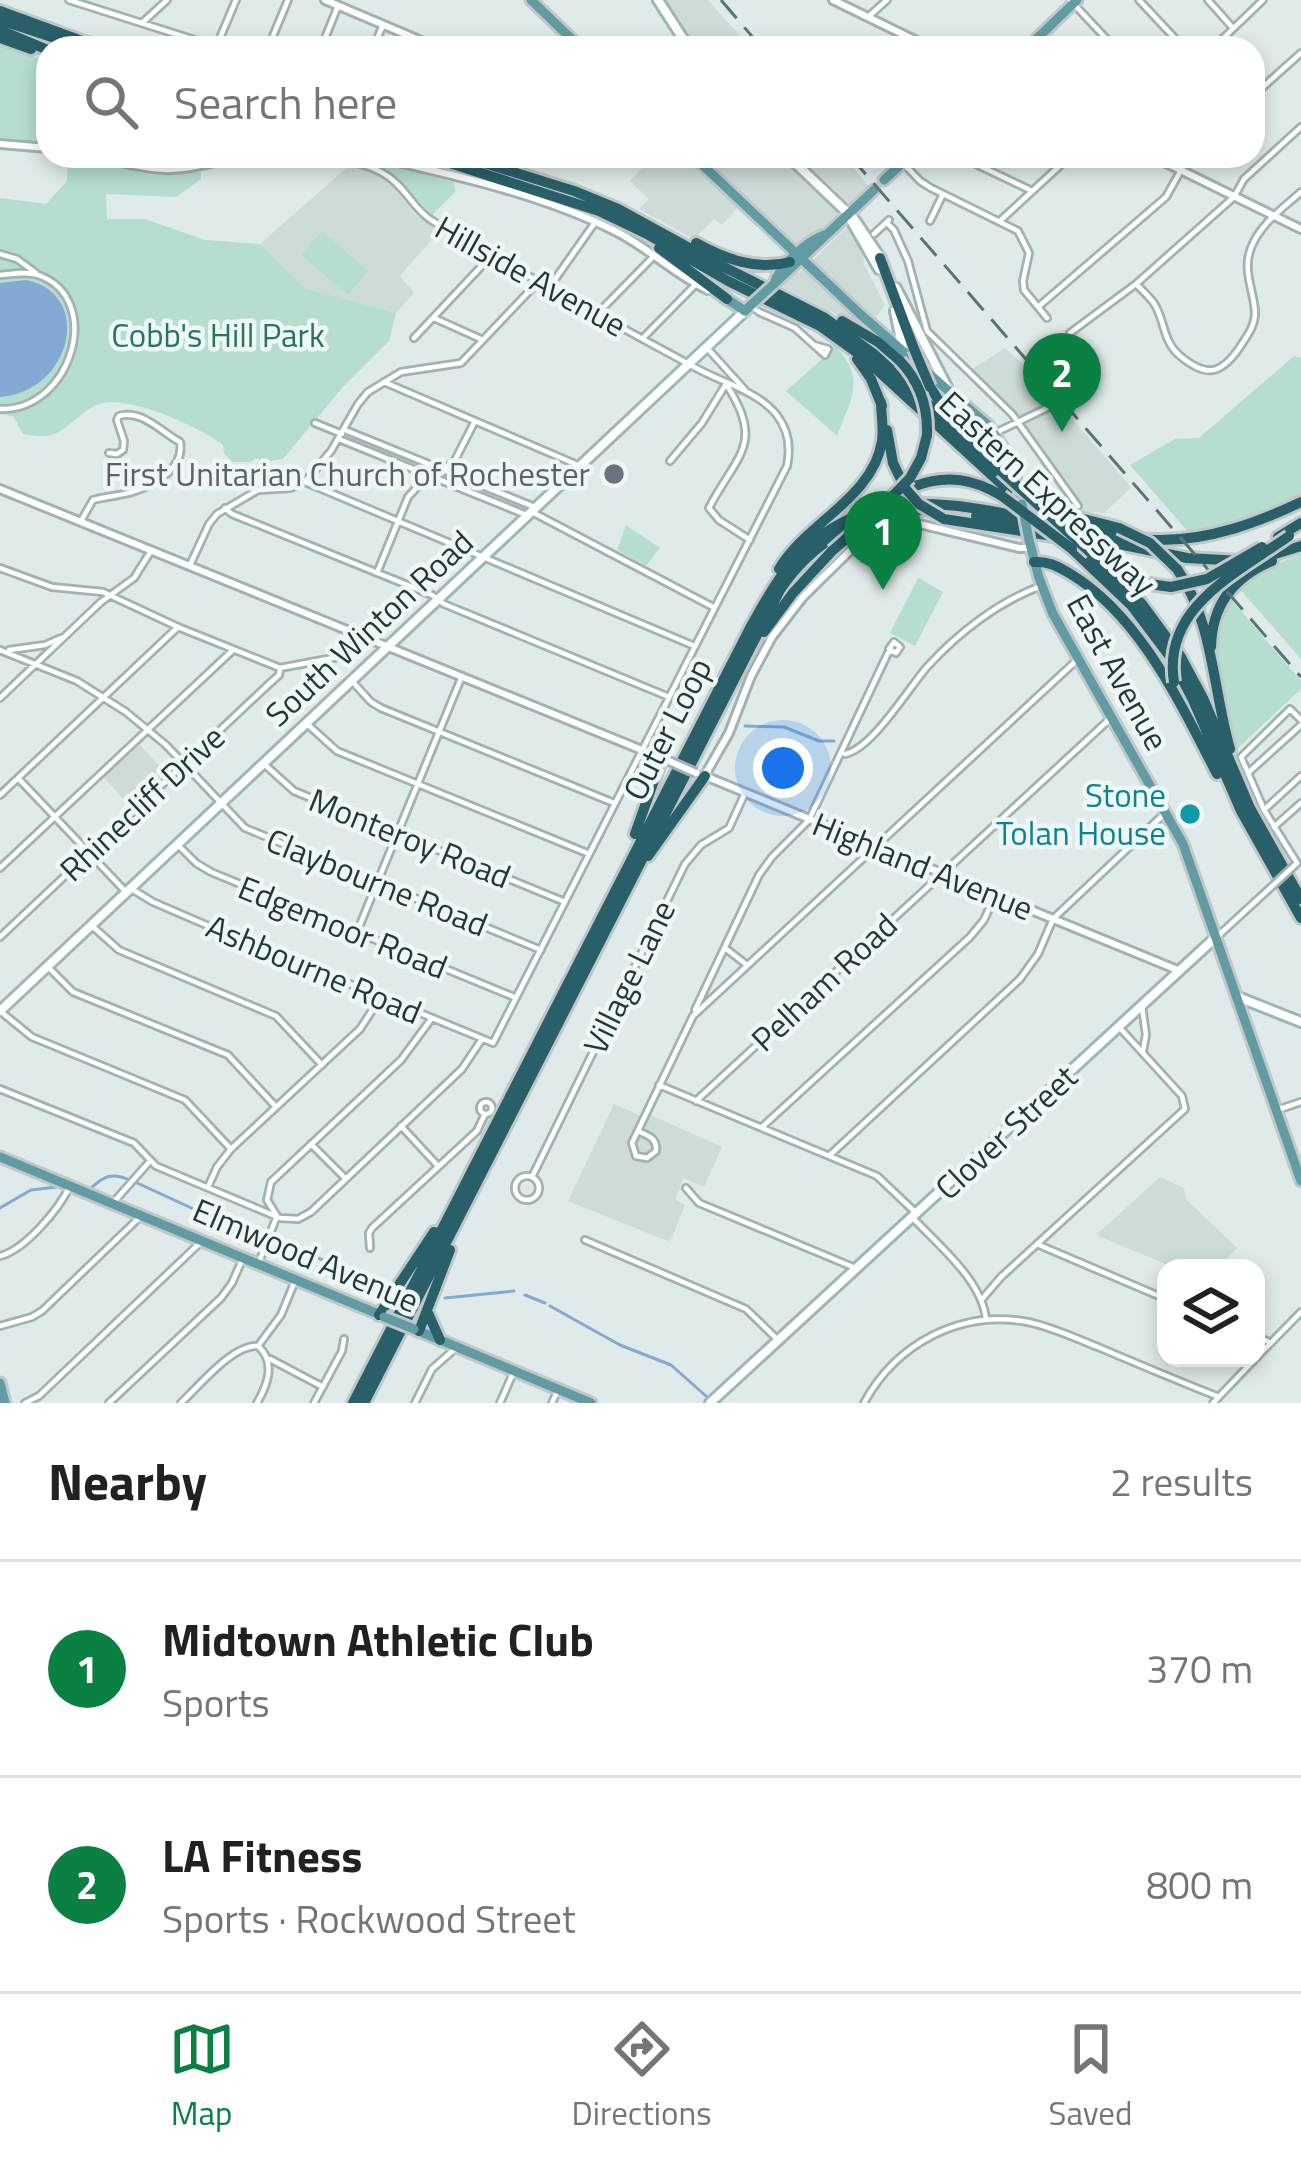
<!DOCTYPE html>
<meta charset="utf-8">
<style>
:root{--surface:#fff;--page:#f2f2f2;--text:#202124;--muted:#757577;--line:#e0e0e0;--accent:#0b8043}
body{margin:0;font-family:"Titillium Web",sans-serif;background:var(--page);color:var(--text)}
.controls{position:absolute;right:36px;bottom:36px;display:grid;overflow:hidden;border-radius:24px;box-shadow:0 6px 18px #0003}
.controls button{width:108px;height:108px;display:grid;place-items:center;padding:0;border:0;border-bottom:3px solid var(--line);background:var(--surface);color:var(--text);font:60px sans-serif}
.you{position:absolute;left:783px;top:768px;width:42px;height:42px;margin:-30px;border:9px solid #fff;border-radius:50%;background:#1a73e8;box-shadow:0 0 0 18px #1a73e833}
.badge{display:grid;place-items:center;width:78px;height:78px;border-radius:50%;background:var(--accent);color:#fff;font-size:39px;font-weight:700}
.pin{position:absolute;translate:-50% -99px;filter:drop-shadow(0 3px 6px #0008)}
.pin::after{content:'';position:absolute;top:63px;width:42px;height:36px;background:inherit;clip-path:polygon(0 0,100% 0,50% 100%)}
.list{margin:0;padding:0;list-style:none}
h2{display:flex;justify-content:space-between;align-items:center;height:156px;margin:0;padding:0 48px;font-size:51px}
h2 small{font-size:39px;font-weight:400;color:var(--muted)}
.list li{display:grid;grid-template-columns:78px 1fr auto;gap:36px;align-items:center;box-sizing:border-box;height:216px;padding:0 48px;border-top:3px solid var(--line)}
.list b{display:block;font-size:45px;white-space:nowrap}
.list p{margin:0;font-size:39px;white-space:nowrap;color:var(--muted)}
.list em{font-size:39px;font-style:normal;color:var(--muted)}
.icon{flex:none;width:66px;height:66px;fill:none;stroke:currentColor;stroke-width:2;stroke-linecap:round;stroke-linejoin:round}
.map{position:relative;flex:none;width:1301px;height:1403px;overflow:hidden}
.search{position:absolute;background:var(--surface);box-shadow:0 6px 18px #0003;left:36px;right:36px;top:36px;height:132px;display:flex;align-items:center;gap:30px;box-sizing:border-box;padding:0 42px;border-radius:36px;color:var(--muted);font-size:45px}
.sheet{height:588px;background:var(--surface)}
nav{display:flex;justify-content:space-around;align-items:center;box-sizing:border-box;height:168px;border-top:3px solid var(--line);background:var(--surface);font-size:33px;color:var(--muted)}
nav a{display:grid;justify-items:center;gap:6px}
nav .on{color:var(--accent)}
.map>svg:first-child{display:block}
</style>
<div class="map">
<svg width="1301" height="1403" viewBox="0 0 1301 1403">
<rect width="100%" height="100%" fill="#dfebea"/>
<!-- built -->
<path fill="#cddbd9" d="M666,0H708L751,48H696Z
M653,156H686L739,206L722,225L714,219L694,239L639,209L649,199L630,181Z
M702,156H780L837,210V214L802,247H797Z
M798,156H844L870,188L849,204Z
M352,163L387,177L415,215L439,231L400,276L414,293L396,313L305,288L260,244Z
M847,227L863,250L864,264L885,305L876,317L854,301L813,260Z
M804,270L859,321L856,324L784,288L783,285L797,272Z
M1005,348L1034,374L1130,486V489L1104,513L1082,511L1065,499L1040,463L1045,459L1030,439L1019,417L971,370Z
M137,742L168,775L133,809L101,775Z
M614,1104L641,1116L644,1112L722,1147L704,1187L684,1178L675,1199L685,1205L670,1242L568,1201Z
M1160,1177L1184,1188L1186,1199L1237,1248L1217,1268H1175L1096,1235Z"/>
<!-- green -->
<path fill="#b6decf" d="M0,46L48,61V145L0,140Z
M68,156L151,175L201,172V179L176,197L106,194L107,219H145L205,240L260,244L305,288L396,313L389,341L342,388L283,459L265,462L256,458L250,462H232L224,453L223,445C200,427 128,394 99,404C81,410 69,430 51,435C44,438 31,435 23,434L13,416L0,414V198L46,204L67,181Z
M109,156H222C178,170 153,167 109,156Z
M380,162L453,182L456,191L432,215L395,176L378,166Z
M322,231L368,271L348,295L301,255Z
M834,345C867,377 851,399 837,436L786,391L830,352V347Z
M1294,356L1301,358V496L1233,525L1190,534L1130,465L1175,439L1199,438Z
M349,433L437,468L428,473L345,439Z
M447,472L529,507L523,512L439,477Z
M626,525L660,548L646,566L617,550Z
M1301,554V659L1238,587L1256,573Z
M918,578L943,592L915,646L890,633Z
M1229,597L1301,681V689L1238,748L1237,756L1215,650L1217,623Z"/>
<!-- water -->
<path fill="#83a9d4" d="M26,280C95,294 71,392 0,397V283Z"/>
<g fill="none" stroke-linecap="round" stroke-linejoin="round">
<!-- stream -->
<path stroke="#83a9d4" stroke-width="3" d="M745,726L784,727L819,741H834
M135,1182L213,1218L266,1238
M83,1188H91C104,1176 112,1172 130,1180
M0,1208L31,1190L56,1187
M273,1241L326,1261L371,1288L388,1293
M525,1295L545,1303
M445,1298L514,1291
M550,1306L620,1345L671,1365L706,1396"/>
<defs>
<path id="minor" d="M69,0L220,48
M1070,0L1115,48
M1139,0L1184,48
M1208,0L1232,27
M868,17L887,0
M142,23L167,0
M1038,38L1048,48
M217,45L236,0
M268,48L288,0
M321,48L338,6
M373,48L383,25
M1213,48L1263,0
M1253,96L1301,53
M959,156L1030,190
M903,163L920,181L931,188L1018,231L1029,253L1023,281L1024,290L1047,318
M1001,220L1065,161L1057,156
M930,221L943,194
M887,223L894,230L908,261L927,331L1012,414L1078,506
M874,234L889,220
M0,254L17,259L36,273
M0,275C12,274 27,271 38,275C105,298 72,411 0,409
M1136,284C1142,290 1150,297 1155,305C1165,322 1163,341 1179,355C1206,378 1221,375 1240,347C1247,336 1255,326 1255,313C1254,290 1242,271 1251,248C1260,224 1282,209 1301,192
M551,285L596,221
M751,305L759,312L795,328L825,355L828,349L814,345
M1038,307L1166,197L1189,156
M599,312L654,256
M434,318L483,340
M1070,333L1136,284L1234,197L1244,179L1301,127
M414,338L492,255
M643,338L696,284
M708,349L745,390
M384,382L580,466
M315,423L342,434
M345,430L537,508
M995,433L1049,407
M339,439L529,516
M670,461L702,423L726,384C766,445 736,455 709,508L719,520L750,540
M305,482L692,645
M225,508L232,514L432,595L444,604L669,697
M532,512L713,607
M81,521L93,500C107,496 121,496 135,491C156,484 185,467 180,442C161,432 142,409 119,416L117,420L124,441L123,450L117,454L109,453
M190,565L209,524L217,514L258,490L291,488L305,482L331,451L358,404L368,392L401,372L461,363L539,281
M0,568L52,587L103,592L178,627L280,668L349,655L354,652L361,635
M377,573L408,497L420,484L454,462L475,421
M894,642L900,647L896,653L889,649Z
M0,650L77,681L126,712L166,745L245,828L541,950
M9,650L45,645L61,638
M351,680L371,702L381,708L614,803
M0,698L101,602L134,578L151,551
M306,723L337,751L587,853
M845,754C872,749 908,689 927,667C958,633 998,602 1041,586
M263,763L294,791L565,902
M1248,773L1301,725
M18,778L125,891
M0,795L178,627
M1265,809L1301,776
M1274,827L1301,803
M177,844L196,863L211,872L514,997
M1297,863L1264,810L1241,757L1290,709L1301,720
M0,868L233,650
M130,888L153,902L204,924L493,1043L787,466C791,447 788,429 776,414C757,391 721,382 696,368C608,320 518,272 431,220C416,210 409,195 396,183C377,164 346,160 320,156
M91,925L119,950L276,1016L322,1065
M357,932L462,676
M1219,935L1268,890
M0,937L269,684L279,675L280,668
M725,948L747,965
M47,966L73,992L228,1055L276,1107
M1142,1006L1146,1035L1143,1051
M695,1010L759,875L772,857L809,820L888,653L891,651
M0,1011L32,1037L185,1100L231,1149
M659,1085L877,1176L915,1212
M0,1089L134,1143L156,1166L280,1218L298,1219L311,1212L462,1069L482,1039
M696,1101L1112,717
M480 1108a6 6 0 1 1 12 0a6 6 0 1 1-12 0Z
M1277,1110L1301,1102
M401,1126L438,1166
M762,1127L970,937L984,920L995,895
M638,1131C649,1136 657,1138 656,1151L647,1158L636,1156L632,1143L693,1016L1077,660
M311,1144L345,1178
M830,1155L1020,979L1038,954L1053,919L1162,816
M515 1188a12 12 0 1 1 24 0a12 12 0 1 1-24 0Z
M532,1177L685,864L701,845L729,828L745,793
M208,1187L217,1167L231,1149L360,1029L380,998
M686,1188L699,1203L853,1267
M112,1204L150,1161
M912,1217C938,1245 983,1281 986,1320
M585,1240L746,1309L778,1340
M1039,1245L1166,1299
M370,1248L369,1233L372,1228L477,1131L485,1114
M0,1256C25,1250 59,1209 70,1186
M259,1262L277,1216L267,1200L271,1182L401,1060L432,1018
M983,1298L1001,1277L1185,1109L1182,1096L1119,1027
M0,1326L32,1317L42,1311L141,1216
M1256,1336L1271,1343
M1256,1358L1301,1312
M270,1359L323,1387
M25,1403L39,1396L202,1241
M109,1403L221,1298L232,1283L243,1258
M181,1403C199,1386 233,1344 258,1346L281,1315L295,1281
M257,1403C268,1384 276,1362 258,1346
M314,1403L342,1351L344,1339
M415,1403L432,1369L457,1347
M500,1403L514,1371
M552,1403L558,1390
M864,1403C896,1344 960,1309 1028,1322C1052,1327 1075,1338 1098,1347C1138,1364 1178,1381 1219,1397
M1213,1403L1256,1358"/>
<path id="tertiary" d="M325,0L438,48
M833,0L931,48
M0,144L48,148
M98,156C157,172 175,175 234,156
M372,156C453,175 538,193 613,230C647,246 673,274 708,290
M565,156H567
M1152,156L1301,229
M0,489L664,759
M705,775L729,733L751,676L772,637L803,597L868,533L889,524L911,522L1019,548H1031
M705,776L1180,971"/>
<path id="secondary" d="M658,0L689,48
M788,156L854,219L881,259
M848,215L879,269
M896,288L947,387
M895,311L903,350
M1238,997L1301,1022
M0,1011L745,311
M710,1403L1216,937"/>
<path id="primary" d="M531,0L581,48
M1027,48L1077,0
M693,156L860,314L989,426L1010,458L1022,504
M884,180L910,156
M774,284L874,190
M774,284C780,265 806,242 824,235
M727,299L745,311L752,304
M1029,540L1039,578L1053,614L1183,844L1301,1181
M0,1157L383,1316
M414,1329L591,1403
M0,1383L5,1403"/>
<path id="motorway" d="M0,11L101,48
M0,20L70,43
M0,30L48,50
M0,38L31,49
M428,156L599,211L647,234L728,281L820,326L863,357L1008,490
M462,156L574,191L618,209L724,267L825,318L874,354L1001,471
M696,243C725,259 757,271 790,262
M659,248L727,299
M880,258L914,349
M842,321L878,342L900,361
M857,359L871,379L882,406
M930,387L948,415
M887,430L893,463L905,488
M910,478L921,458L927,435
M915,486C947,474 974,479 1002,496
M1022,511L1076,517L1119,528
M976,516L1016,523
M944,519L1053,536
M1070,534L1187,558L1241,561
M1278,537L1301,523
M1072,549L1131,605L1171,658L1193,700L1241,811L1301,918
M1091,553L1142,604L1181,657L1203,698L1250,808L1301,899
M1259,559L1301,546
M1034,562C1048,561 1057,566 1069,573C1140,615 1180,703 1217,774
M779,569C807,522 873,498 882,441C884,427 881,415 881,402
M1177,569C1213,620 1213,690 1230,749
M1117,571L1142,583L1171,587
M764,632L793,593L832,551
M1211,647C1212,605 1233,577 1272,561
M635,834L662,758
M648,856L705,776
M428,1313L440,1340
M379,1315L434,1232
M419,1331L450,1250
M353,1403L750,628C762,607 773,585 789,566C867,473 968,507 1070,527C1100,532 1130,540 1161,540C1210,540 1257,523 1301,502
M364,1403L780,590C813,541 862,513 921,510"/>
</defs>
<!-- minor casing -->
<use href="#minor" stroke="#a2b2b2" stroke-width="10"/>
<!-- tertiary casing -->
<use href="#tertiary" stroke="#a2b2b2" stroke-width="12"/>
<!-- secondary casing -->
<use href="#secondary" stroke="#9db7b7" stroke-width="14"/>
<!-- primary casing -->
<use href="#primary" stroke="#c0c8c8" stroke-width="15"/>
<!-- motorway casing -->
<use href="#motorway" stroke="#c0c8c8" stroke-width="16"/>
<!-- minor -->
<use href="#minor" stroke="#fff" stroke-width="4.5"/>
<!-- tertiary -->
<use href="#tertiary" stroke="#fff" stroke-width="6"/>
<!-- secondary -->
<use href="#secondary" stroke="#fff" stroke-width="8"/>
<!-- primary -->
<use href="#primary" stroke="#619ba3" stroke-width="9"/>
<!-- motorway -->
<use href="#motorway" stroke="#295f69" stroke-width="10"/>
<!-- rail -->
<path stroke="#597477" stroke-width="3" stroke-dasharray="24 12" stroke-linecap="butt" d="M721,0L762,48
M850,156L1301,677"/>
<defs>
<path id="minor-bridge" d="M1268,890L1296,864"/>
<path id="tertiary-bridge" d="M669,761L696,773"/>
<path id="primary-bridge" d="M752,304L774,284
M1022,504L1029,540
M384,1317L414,1329"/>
<path id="motorway-bridge" d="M914,349L930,387
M900,361C920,382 928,406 927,435
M1001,471L1091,553
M905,488L919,504L944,519
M1002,496L1072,549
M1119,528L1150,543L1177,569
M832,551L883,506L910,478
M1171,587L1207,579L1262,547
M1174,682C1162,607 1237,573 1289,536"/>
</defs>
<!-- minor-bridge casing -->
<use href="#minor-bridge" stroke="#a2b2b2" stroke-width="10" stroke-linecap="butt"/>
<!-- tertiary-bridge casing -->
<use href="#tertiary-bridge" stroke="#a2b2b2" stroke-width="12" stroke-linecap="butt"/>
<!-- primary-bridge casing -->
<use href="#primary-bridge" stroke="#c0c8c8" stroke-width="15" stroke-linecap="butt"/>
<!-- motorway-bridge casing -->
<use href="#motorway-bridge" stroke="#c0c8c8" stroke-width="16" stroke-linecap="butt"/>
<!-- minor-bridge -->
<use href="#minor-bridge" stroke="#fff" stroke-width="4.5"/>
<!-- tertiary-bridge -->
<use href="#tertiary-bridge" stroke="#fff" stroke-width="6"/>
<!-- primary-bridge -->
<use href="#primary-bridge" stroke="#619ba3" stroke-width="9"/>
<!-- motorway-bridge -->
<use href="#motorway-bridge" stroke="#295f69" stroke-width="10"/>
</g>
<!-- markers -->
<circle fill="#6b7280" stroke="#eff7f6" stroke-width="4.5" cx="614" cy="474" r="12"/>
<circle fill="#0f9aa8" stroke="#eff7f6" stroke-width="4.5" cx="1190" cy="814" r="12"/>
<g text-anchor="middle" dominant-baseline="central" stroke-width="9" stroke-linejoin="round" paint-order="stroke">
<!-- street labels -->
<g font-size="33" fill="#1f393b" stroke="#eff7f6">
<text transform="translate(531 276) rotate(29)">Hillside Avenue</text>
<text transform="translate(1048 493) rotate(43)">Eastern Expressway</text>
<text transform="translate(369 628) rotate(-43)">South Winton Road</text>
<text transform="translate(1118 672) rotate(61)">East Avenue</text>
<text transform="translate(667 729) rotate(-63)">Outer Loop</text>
<text transform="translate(142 803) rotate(-43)">Rhinecliff Drive</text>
<text transform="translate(410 838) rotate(22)">Monteroy Road</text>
<text transform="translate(923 866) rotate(22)">Highland Avenue</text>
<text transform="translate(377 882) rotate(22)">Claybourne Road</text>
<text transform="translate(343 927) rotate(22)">Edgemoor Road</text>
<text transform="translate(314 969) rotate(23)">Ashbourne Road</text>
<text transform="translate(629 977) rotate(-64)">Village Lane</text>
<text transform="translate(824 982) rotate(-43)">Pelham Road</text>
<text transform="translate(1006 1132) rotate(-43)">Clover Street</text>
<text transform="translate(306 1255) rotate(23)">Elmwood Avenue</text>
</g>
<!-- park labels -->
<g font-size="33" fill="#277461" stroke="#eff7f6">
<text x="218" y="335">Cobb's Hill Park</text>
</g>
<!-- worship labels -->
<g font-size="33" fill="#5b616d" stroke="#eff7f6" text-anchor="end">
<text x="590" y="474">First Unitarian Church of Rochester</text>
</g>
<!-- culture labels -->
<g font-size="33" fill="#0d838f" stroke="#eff7f6" text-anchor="end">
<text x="1166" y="795">Stone<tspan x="1166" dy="38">Tolan House</tspan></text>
</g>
</g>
</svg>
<div class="controls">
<button><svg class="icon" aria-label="layers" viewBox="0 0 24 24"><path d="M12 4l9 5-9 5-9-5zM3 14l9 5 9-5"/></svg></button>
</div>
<div class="you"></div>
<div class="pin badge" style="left:883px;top:590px">1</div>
<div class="pin badge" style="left:1062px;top:432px">2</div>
<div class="search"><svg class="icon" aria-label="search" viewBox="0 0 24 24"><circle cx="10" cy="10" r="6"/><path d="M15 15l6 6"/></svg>Search here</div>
</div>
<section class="sheet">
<h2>Nearby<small>2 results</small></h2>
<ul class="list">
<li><span class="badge">1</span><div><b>Midtown Athletic Club</b><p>Sports</p></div><em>370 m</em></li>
<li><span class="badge">2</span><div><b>LA Fitness</b><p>Sports · Rockwood Street</p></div><em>800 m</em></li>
</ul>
</section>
<nav>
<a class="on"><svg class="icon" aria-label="map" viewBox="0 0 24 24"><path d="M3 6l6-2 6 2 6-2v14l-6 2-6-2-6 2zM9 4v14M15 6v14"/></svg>Map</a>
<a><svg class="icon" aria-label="directions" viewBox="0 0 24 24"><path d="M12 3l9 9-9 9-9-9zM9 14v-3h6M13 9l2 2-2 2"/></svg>Directions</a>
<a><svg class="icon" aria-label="saved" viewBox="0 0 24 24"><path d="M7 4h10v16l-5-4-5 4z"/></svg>Saved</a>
</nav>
